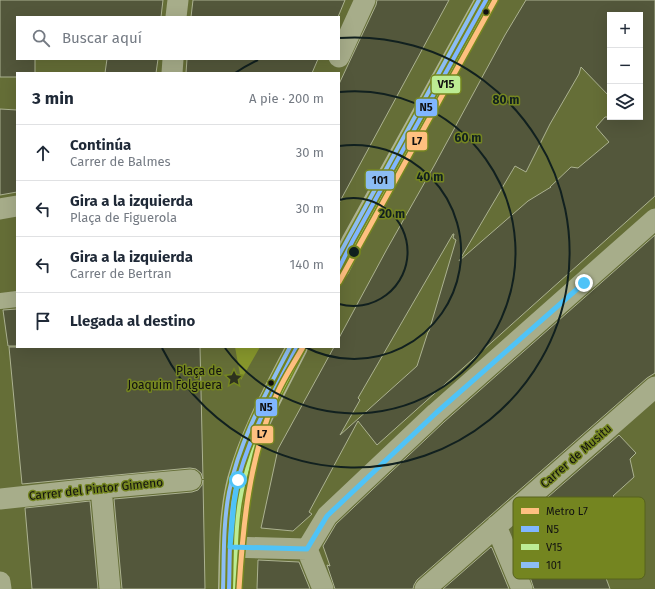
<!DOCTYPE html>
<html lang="es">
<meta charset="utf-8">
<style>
:root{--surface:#fff;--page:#f2f2f3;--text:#1f2937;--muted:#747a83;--line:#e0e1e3}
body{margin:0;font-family:"Fira Sans",sans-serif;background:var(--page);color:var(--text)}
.controls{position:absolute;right:12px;top:12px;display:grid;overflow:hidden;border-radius:0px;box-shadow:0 4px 16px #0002}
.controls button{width:36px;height:36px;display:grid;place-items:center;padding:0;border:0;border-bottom:1px solid var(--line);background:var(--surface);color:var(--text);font:20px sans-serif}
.stop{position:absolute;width:12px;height:12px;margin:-9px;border:3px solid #4fc3f7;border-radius:50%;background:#fff}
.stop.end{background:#4fc3f7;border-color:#fff;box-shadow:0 1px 4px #0008}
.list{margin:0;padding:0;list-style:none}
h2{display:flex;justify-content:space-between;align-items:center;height:52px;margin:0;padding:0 16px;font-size:17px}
h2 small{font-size:13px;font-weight:400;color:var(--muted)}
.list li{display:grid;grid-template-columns:26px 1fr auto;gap:12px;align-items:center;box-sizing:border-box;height:56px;padding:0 16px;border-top:1px solid var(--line)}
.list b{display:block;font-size:15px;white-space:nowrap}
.list p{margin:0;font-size:13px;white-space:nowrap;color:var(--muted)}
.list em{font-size:13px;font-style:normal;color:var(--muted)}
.icon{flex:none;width:22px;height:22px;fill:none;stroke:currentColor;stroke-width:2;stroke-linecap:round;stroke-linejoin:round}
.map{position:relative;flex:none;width:655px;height:589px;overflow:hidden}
.search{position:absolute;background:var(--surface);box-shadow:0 4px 16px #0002;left:16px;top:16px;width:324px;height:44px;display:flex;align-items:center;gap:10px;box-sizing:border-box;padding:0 14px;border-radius:0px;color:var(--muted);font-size:15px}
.panel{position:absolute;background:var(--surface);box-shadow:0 4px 16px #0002;left:16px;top:72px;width:324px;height:276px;border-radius:0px}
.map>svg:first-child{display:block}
</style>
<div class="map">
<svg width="655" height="589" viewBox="0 0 655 589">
<rect width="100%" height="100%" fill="#656e37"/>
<!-- green -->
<path fill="#87972c" d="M235,347H260L241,380Z"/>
<!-- building -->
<path fill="#53573b" stroke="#acb291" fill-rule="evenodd" d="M0,0H163L161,17H17V59H35V73H17V77H0Z
M193,0H345L338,17H191Z
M377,0H449L339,203V84L376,5Z
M526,0H655V196L377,445L358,421L309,512L312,514L293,531L261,528L278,449L334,347H339V338L387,249L434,166L505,35ZM610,15H640V117H605L596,127L609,142L578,168L571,167L550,187H551L528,201L459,261L515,166L526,172L550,124L579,74L581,67L610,97ZM453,234H454L453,238L456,240L429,331L428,332L417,366L340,435L360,400L358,398Z
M107,59H158L156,73H105Z
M187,59H318L312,73H186Z
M0,109L17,110V192L0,195Z
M655,235V373L647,378L417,580L414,585L413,589H335L327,565L330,566L323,546L336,524L444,422Z
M17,309V346H8L3,310Z
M9,347H200L203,479L201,473L196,469L190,468L22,484Z
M619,435L636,453L630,459L634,477L613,496L640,523L625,539L609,524L596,551L610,589H534L529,574L534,572L517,524Z
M203,480L205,589H122L114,499L192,492L198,490L202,485Z
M90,501L98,589H32L25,508Z
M491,547L492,548L509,589H443Z
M258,560L299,562L310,589H257Z"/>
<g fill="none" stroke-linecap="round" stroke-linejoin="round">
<!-- pedestrian -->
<path stroke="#a7ad8a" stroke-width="16" d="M0,301L17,299"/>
<!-- minor -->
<path stroke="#a7ad8a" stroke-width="21" d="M176,17L178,0
M339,57L365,0
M172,73L173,59
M0,209L17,206
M101,488L110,589
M0,499L101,488L191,480
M496,526L522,589
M230,547L307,549
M307,549L327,516L436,413L655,219
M307,549L323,589
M0,582L1,589
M425,589L655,387"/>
<!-- secondary -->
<path stroke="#adb392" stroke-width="22" d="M339,268L353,240L486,0
M229,589C230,553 229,515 238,480C251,433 275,390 297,347"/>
<defs>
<path id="bus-1" d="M339,268L353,240L486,0
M229,589C230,557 229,524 235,492C246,441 273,393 297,347"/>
<path id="bus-2" d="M344,271L358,243L491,3
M235,589C236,558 235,526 241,495C250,443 279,396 302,350"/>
<path id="bus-3" d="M339,255L479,0
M223,589C224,557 223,524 229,492C239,441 266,393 290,347"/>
</defs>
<!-- bus-1 casing -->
<use href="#bus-1" stroke="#748520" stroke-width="7"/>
<!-- bus-2 casing -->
<use href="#bus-2" stroke="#748520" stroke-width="7"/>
<!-- bus-3 casing -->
<use href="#bus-3" stroke="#748520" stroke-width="7"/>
<!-- bus-1 -->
<use href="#bus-1" stroke="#80b6ff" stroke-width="4"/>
<!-- bus-2 -->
<use href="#bus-2" stroke="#bcec93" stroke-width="4"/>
<!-- bus-3 -->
<use href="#bus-3" stroke="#8cbdf3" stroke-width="4"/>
<defs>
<path id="metro-1" d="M339,282L495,0
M239,589C243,524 249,461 274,401C281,382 293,365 303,347"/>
</defs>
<!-- metro-1 casing -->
<use href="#metro-1" stroke="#748520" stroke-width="8"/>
<!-- metro-1 -->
<use href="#metro-1" stroke="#ffc080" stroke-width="5"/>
</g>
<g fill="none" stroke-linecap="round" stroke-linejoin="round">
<!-- route -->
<path stroke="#4fc3f7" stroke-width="5" d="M238,480L234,503L230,547L307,549L327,516L436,413L584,283"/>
</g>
<!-- distance rings -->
<g fill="none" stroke="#11201f" stroke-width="2">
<path d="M339 200A54 54 0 1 1 339 304"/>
<path d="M339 146A107 107 0 1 1 305 347"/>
<path d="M340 92A161 161 0 1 1 225 348"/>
<path d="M235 73A215 215 0 0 1 258 60M339 38A215 215 0 1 1 162 348"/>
</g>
<!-- icons -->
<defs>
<symbol id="sight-bare" viewBox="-9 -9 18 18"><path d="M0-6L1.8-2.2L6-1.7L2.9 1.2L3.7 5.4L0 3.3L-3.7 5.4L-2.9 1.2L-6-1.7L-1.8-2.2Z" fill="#2e321e" stroke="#748520" stroke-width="2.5" paint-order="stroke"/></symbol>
</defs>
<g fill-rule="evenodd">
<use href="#sight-bare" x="223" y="367" width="22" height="22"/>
</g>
<!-- markers -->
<g fill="#111" stroke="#748520" stroke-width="1.5">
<circle cx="486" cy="12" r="3.5"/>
<circle cx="271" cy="383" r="3.5"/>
</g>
<g text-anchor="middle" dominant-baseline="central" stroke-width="3" stroke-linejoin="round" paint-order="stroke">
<!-- poi labels -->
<g font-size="12" fill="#111" stroke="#748520" text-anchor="end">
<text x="222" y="371">Plaça de<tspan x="222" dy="14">Joaquim Folguera</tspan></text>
</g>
<!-- street labels -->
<g font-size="12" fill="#111" stroke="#748520">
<text transform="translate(576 456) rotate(-41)">Carrer de Musitu</text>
<text transform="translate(96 489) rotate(-6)">Carrer del Pintor Gimeno</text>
</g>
</g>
<!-- legend -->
<rect x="513" y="497" width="132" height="82" rx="6" fill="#748520" stroke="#56621c" stroke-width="1"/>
<rect x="521" y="508" width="18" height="6" fill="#ffc080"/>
<rect x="521" y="526" width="18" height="6" fill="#80b6ff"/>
<rect x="521" y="544" width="18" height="6" fill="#bcec93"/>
<rect x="521" y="562" width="18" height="6" fill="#8cbdf3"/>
<g font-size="11" fill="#111">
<text x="546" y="515">Metro L7</text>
<text x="546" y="533">N5</text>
<text x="546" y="551">V15</text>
<text x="546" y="569">101</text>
</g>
<circle cx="354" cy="252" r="6" fill="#11201f" stroke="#748520" stroke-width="2"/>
<g font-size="12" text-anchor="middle" font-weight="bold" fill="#11201f" stroke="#748520" stroke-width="3" stroke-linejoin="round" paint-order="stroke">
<text x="506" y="104">80 m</text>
<text x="468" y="142">60 m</text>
<text x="430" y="181">40 m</text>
<text x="392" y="218">20 m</text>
</g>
<g stroke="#748520" stroke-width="1.5">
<rect x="431" y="75" width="30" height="19" rx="4" fill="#bcec93"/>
<rect x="415" y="98" width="23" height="19" rx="4" fill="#80b6ff"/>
<rect x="406" y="131" width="22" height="20" rx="4" fill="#ffc080"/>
<rect x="365" y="170" width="30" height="20" rx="4" fill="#8cbdf3"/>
<rect x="255" y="398" width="23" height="19" rx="4" fill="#80b6ff"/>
<rect x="251" y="425" width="23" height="19" rx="4" fill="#ffc080"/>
</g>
<g font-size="11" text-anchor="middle" font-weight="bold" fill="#111">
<text x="446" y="88">V15</text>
<text x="426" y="111">N5</text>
<text x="417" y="145">L7</text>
<text x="380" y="184">101</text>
<text x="266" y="411">N5</text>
<text x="262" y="438">L7</text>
</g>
</svg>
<div class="controls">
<button>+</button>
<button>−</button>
<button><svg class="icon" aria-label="layers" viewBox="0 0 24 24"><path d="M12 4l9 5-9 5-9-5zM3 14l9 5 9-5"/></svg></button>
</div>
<div class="stop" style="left:238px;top:480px"></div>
<div class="stop end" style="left:584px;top:283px"></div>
<div class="search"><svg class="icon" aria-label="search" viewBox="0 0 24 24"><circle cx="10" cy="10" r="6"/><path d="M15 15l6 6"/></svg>Buscar aquí</div>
<section class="panel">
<h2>3 min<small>A pie · 200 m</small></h2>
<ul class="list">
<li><svg class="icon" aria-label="ahead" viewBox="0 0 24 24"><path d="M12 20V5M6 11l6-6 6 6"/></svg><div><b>Continúa</b><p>Carrer de Balmes</p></div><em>30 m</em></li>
<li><svg class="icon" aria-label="left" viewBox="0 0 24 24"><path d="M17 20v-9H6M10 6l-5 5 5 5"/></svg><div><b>Gira a la izquierda</b><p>Plaça de Figuerola</p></div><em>30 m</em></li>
<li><svg class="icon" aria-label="left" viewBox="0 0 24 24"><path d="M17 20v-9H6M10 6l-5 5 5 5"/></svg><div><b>Gira a la izquierda</b><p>Carrer de Bertran</p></div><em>140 m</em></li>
<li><svg class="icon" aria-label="arrive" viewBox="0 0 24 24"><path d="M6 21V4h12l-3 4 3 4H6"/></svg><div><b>Llegada al destino</b></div></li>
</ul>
</section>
</div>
